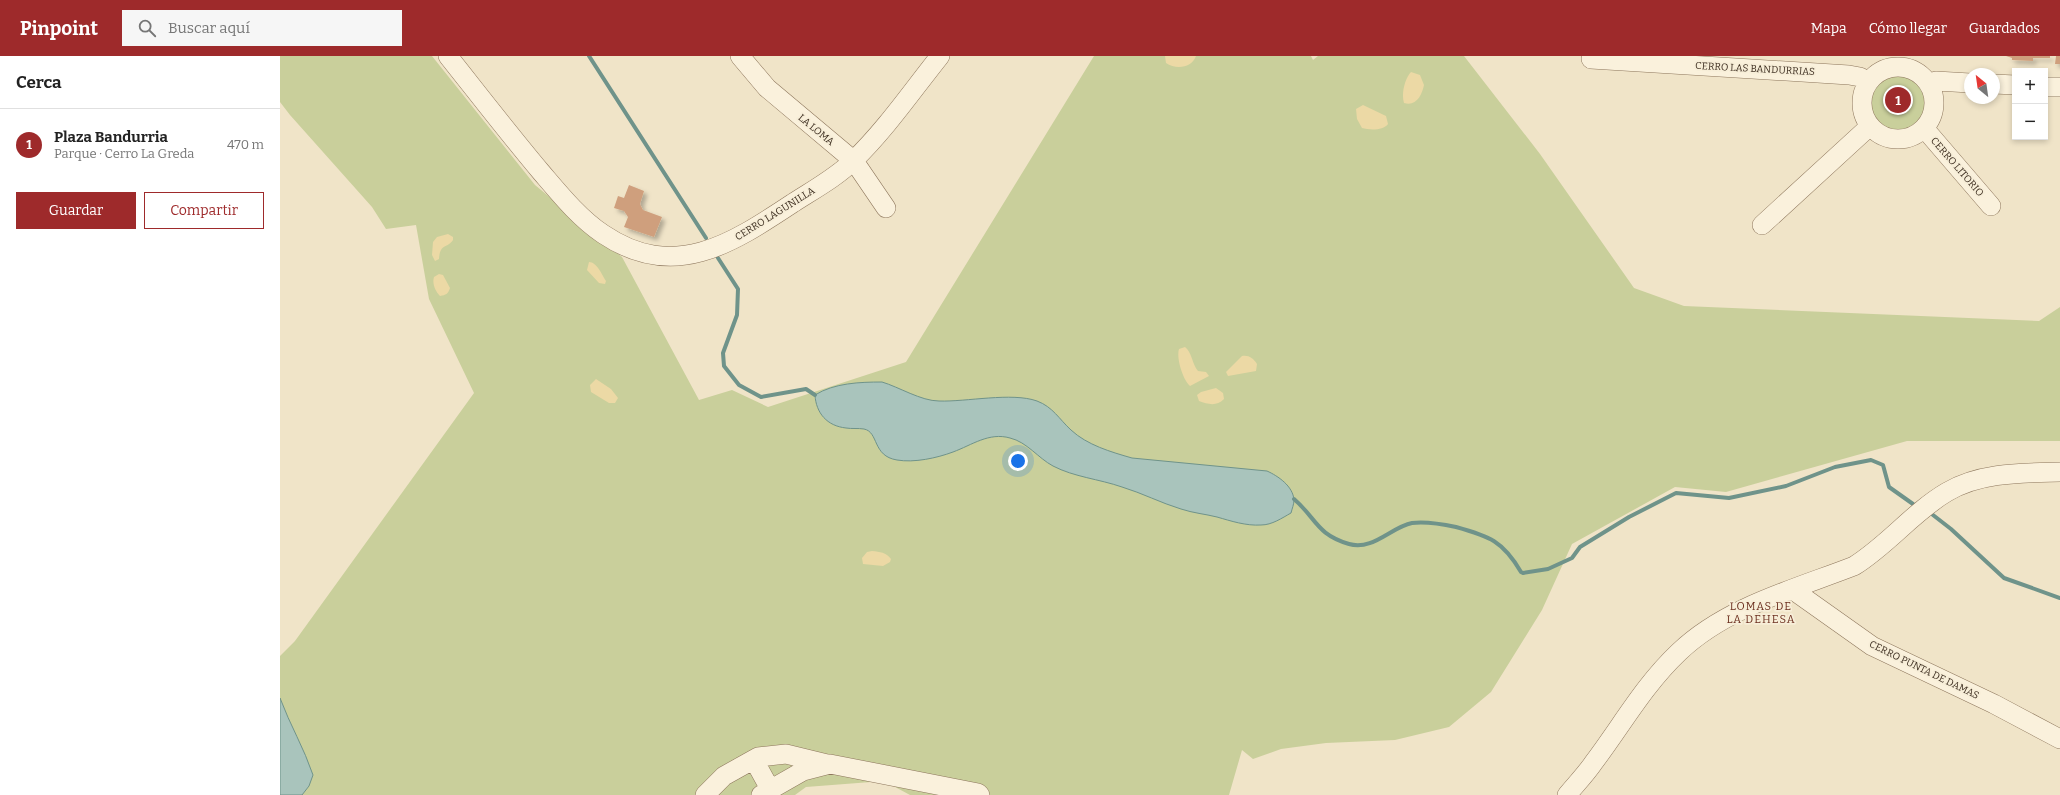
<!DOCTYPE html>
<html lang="es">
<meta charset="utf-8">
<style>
:root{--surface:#fff;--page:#f6f6f6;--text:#222;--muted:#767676;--line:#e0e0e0;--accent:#9e2a2b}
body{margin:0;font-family:Bitter,serif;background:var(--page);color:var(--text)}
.controls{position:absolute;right:12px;top:12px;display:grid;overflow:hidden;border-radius:0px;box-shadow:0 2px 6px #0003}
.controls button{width:36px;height:36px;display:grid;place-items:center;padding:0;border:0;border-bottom:1px solid var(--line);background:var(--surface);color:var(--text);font:20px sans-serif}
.compass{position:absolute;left:1684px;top:12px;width:36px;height:36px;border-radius:50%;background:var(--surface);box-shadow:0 2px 6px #0003;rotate:331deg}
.you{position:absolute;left:738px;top:405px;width:14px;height:14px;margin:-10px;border:3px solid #fff;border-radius:50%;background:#1a73e8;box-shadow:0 0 0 6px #1a73e833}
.badge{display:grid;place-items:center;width:26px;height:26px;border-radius:50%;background:var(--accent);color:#fff;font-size:13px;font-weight:700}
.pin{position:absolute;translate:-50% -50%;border:2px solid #fff;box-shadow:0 1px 4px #0006}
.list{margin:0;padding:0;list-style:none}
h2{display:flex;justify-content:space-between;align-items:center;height:52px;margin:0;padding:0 16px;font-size:17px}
h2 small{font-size:13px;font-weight:400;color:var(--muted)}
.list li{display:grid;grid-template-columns:26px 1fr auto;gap:12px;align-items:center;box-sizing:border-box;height:72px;padding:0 16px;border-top:1px solid var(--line)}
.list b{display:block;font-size:15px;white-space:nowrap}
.list p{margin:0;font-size:13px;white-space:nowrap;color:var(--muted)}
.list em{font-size:13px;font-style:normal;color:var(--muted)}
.actions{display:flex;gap:8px;padding:12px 16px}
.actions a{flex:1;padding:9px 0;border:1px solid var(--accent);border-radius:0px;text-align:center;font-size:14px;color:var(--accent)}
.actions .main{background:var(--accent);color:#fff}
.icon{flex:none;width:22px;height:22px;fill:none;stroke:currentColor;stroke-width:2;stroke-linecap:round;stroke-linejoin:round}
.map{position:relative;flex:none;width:1780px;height:739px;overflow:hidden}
header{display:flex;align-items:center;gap:24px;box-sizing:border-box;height:56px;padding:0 20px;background:var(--accent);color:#fff}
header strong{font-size:19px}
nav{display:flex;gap:22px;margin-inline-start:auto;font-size:14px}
.search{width:280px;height:36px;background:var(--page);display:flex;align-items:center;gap:10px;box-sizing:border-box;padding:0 14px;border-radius:0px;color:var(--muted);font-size:15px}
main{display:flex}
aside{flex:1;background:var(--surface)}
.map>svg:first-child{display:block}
</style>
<header>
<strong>Pinpoint</strong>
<div class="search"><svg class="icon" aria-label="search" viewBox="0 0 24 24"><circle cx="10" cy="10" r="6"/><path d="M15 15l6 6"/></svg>Buscar aquí</div>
<nav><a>Mapa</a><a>Cómo llegar</a><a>Guardados</a></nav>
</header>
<main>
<aside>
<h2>Cerca<small></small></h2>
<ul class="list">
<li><span class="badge">1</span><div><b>Plaza Bandurria</b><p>Parque · Cerro La Greda</p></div><em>470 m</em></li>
</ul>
<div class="actions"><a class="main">Guardar</a><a>Compartir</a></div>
</aside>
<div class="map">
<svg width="1780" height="739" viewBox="0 0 1780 739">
<defs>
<filter id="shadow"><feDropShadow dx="3.5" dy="3.5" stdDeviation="2" flood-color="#0004"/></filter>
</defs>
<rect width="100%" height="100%" fill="#f0e4c8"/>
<!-- green -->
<path fill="#c9cf9b" d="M0,0H152L255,129L342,201L419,344L452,334L488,351L626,306L814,0H1031L1033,4L1038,0H1184L1260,98L1354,232L1404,250L1759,265L1780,251V385H1627L1446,436L1395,431L1292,488L1262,554L1211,636L1169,671L1115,684L1046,687L1001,693L973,703L962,694L949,739H630L604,725L526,731L515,739H0V600L15,585L194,337L149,243L136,169L106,173L92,151L10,59L0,46Z
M1590 46a28 28 0 1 1 56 0a28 28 0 1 1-56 0Z"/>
<!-- sand -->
<path fill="#ecd9a5" d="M885,0H916C912,12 896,14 886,7Z
M1131,16L1140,19L1144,29C1142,39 1136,51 1124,47C1121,38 1125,22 1131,16Z
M1083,49L1106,60L1108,68C1103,75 1089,74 1082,72L1077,63L1076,53Z
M168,178L173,181V184C167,193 160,187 159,203L155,205L152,199L153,186L157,181Z
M309,206C317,206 322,219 326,225L325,228L319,227L307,214Z
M159,218L163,219L170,232C168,238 166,239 160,240C155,235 152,227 154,221Z
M905,291C912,296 912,308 918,315L926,316L929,320L910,330C903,324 896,302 899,293Z
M962,300C969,299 973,302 977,308L976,315L948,320L946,316Z
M316,323L331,333L338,342L335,347H329L311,336L310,329Z
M936,332L943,337L944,343C936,351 928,348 919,345L917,339L921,336Z
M592,495C600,496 606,496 611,503L610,506L603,510L583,508L582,502L587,496Z"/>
<!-- water -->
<path fill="#a9c4bc" stroke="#6f938a" d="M602,326C619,331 641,345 659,345C686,346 732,336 757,345C773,351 779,363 791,374C807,389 831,396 852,402L987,415C998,420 1013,430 1014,444C1014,448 1012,453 1011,457C1002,462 992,469 981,469C966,470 951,465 937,461C925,458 913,457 901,453C881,447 862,437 842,431C819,423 794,421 773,410C758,402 747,386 730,382C709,376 692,389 673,396C657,402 634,407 617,404C592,400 599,376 584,373C578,372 572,373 566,372C547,370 536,357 535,339C554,327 580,326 602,326Z
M0,642C10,669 24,692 33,719L29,730L22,739H0Z"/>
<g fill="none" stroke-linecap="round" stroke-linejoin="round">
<!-- stream -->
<path stroke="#6f938a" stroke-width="4" d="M309,0L426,182
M438,202L458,233L457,259L443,297L444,310L459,329L481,341L526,333L535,339
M1014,443C1037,463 1036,478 1069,488C1093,495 1111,471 1132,467C1147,465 1162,468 1176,471C1209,480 1223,485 1241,516L1243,517L1268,513L1292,502L1300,491L1349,461L1396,437L1449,442L1506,430L1555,411L1591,404L1603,409L1609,431L1633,448
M1653,459L1671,473L1724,522L1780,542"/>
</g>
<!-- building -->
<path fill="#cf9f7d" filter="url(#shadow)" d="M1726,0H1770V2H1753V5L1732,4V2Z
M1776,0H1780V8H1775Z
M349,129L364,135L360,148L363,154L382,161L374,181L344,171L348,161L344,155L334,152L338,140L344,142Z"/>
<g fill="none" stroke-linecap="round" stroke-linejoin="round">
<defs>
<path id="minor" d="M168,0C199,39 229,78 261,116C279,137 299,162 323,178C394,226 451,188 513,147C533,134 557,121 574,104C606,73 632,35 660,0
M460,0L487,32L574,105L606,152
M1311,3L1569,19L1580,21L1589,26
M1582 47a36 36 0 1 1 72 0a36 36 0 1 1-72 0Z
M1649,28L1656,25L1690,27
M1714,28L1735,29
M1765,31H1780
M1644,72L1711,150
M1482,169L1590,70
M1513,534L1592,590L1714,648L1780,683
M474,704L490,733
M425,739L444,720L478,701L506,698L547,708
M481,739L523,715L550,708L698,737L700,739
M1287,739C1296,728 1306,718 1314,706C1342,669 1364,629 1399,596C1446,551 1515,533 1574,510C1608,489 1633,456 1667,436C1700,416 1743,417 1780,416"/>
</defs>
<!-- minor casing -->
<use href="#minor" stroke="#8d765c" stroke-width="20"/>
<!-- minor -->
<use href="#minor" stroke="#faf1dc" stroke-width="19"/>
</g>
<g text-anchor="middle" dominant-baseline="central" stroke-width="3.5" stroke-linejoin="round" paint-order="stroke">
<!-- street labels -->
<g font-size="10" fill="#3d2e20" stroke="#f7eed8">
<text transform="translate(1475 13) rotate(3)">CERRO LAS BANDURRIAS</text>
<text transform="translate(536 74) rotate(39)">LA LOMA</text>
<text transform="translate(1677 111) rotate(49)">CERRO LITORIO</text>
<text transform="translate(495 158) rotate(-32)">CERRO LAGUNILLA</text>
<text transform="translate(1644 614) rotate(26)">CERRO PUNTA DE DAMAS</text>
</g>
<!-- neighbourhood labels -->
<g font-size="11" letter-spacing="1" fill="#6b2e1e" stroke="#f7eed8">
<text x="1481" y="550">LOMAS DE<tspan x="1481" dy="13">LA DEHESA</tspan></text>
</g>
</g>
</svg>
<div class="controls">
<button>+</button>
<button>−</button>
</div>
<svg class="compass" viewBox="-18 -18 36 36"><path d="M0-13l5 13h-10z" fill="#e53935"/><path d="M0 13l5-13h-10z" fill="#767676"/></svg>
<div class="you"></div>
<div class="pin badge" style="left:1618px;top:44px">1</div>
</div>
</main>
